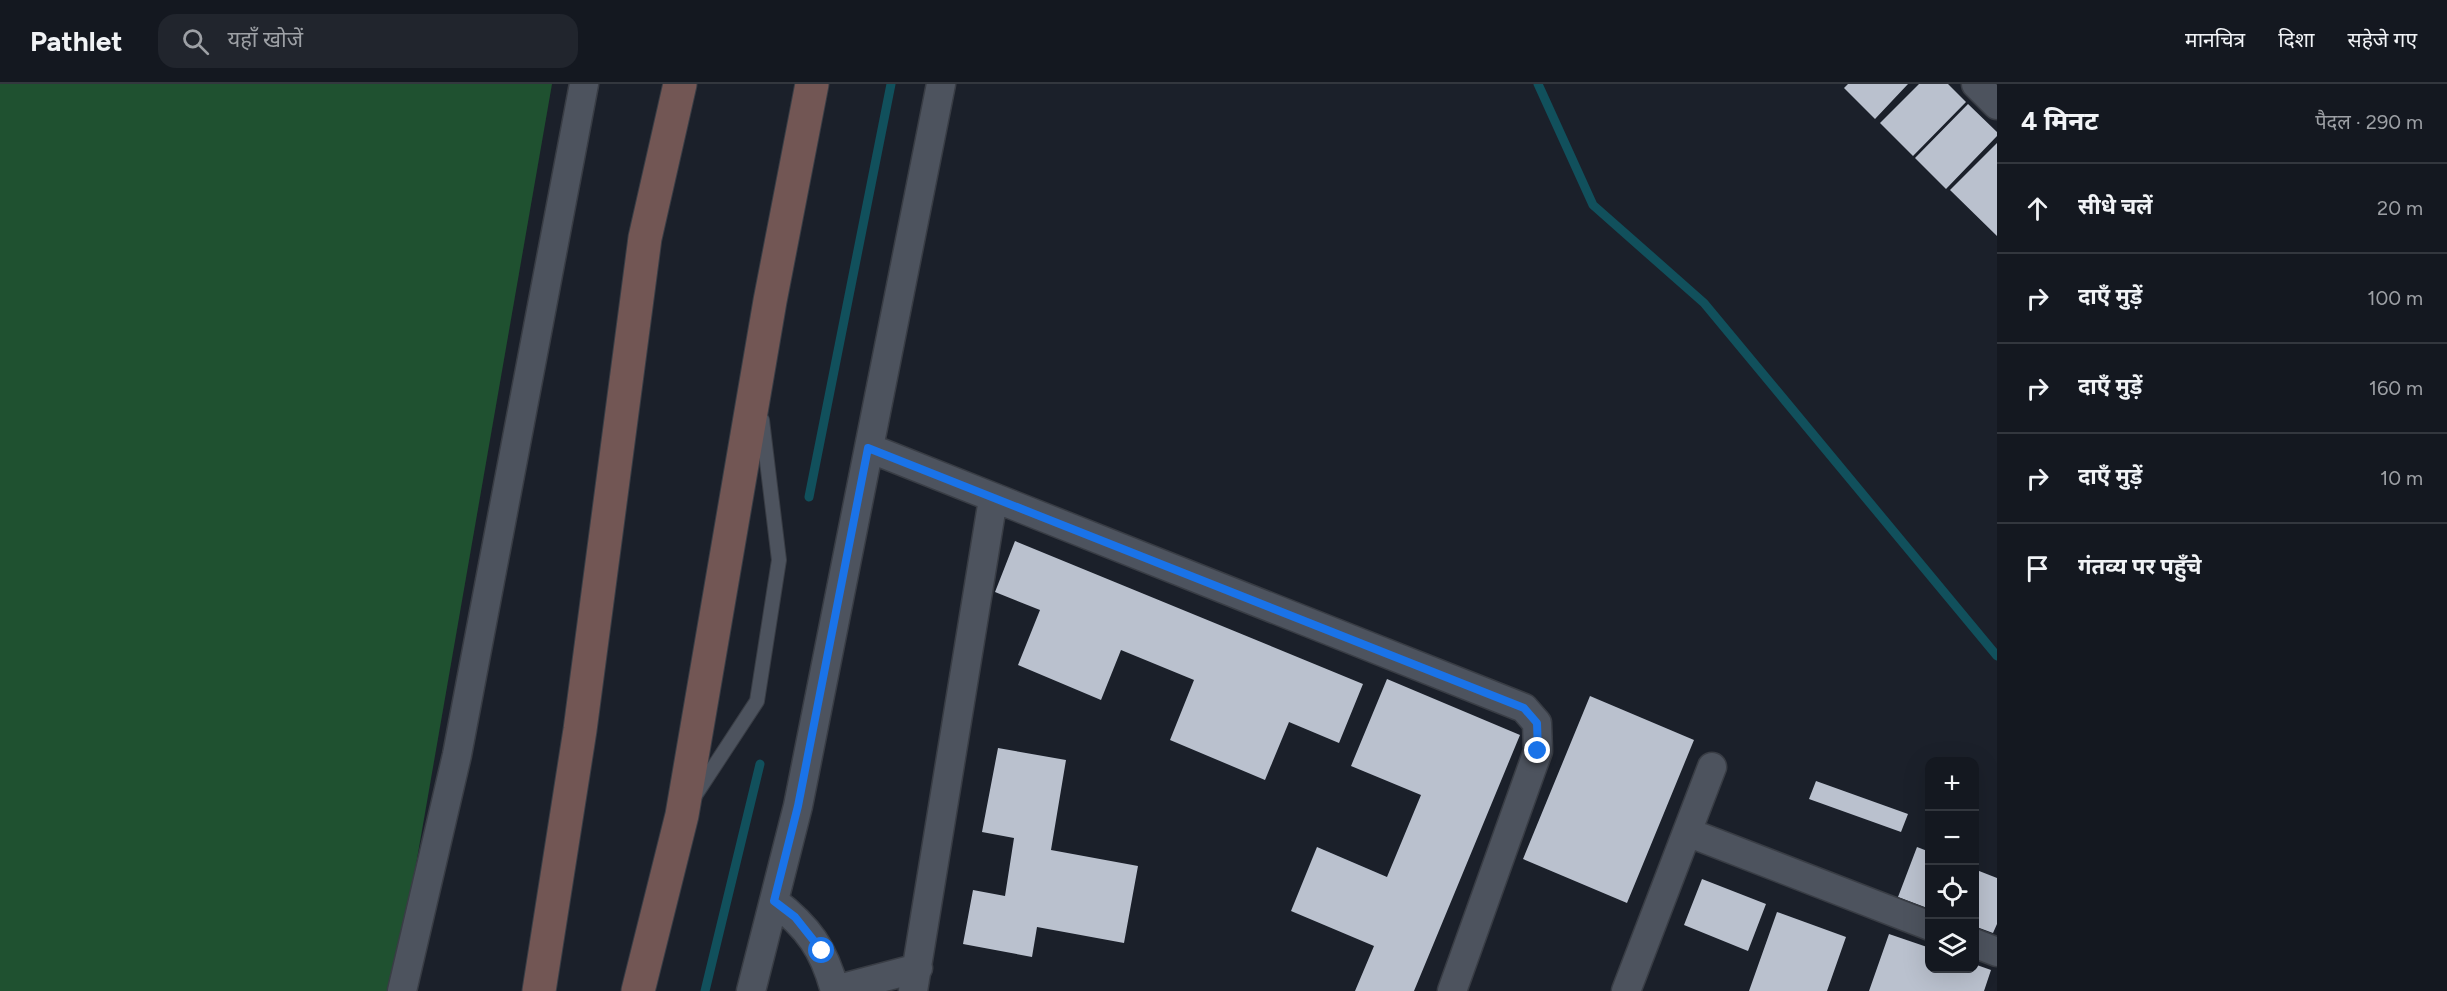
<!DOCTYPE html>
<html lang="hi">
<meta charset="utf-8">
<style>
:root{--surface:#141820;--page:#21252d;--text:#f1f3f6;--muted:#9da0a5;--line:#33373e}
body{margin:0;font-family:Figtree,"Noto Sans Devanagari",sans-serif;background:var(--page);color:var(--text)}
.controls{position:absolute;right:18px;bottom:18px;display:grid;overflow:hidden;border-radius:12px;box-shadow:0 6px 24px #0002}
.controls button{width:54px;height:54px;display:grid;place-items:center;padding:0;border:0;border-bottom:2px solid var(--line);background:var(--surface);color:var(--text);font:30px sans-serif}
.stop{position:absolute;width:18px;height:18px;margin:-14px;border:4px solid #1a73e8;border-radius:50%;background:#fff}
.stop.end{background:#1a73e8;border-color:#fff;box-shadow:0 2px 6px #0008}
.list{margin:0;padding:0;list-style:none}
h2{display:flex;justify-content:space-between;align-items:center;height:78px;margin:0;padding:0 24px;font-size:26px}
h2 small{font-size:20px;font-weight:400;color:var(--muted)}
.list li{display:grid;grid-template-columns:39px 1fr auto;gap:18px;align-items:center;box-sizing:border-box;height:90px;padding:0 24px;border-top:2px solid var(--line)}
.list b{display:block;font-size:22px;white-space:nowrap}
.list em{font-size:20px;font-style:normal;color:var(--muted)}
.icon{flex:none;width:33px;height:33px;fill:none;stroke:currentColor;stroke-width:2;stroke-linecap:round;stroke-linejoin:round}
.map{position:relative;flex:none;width:1997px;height:907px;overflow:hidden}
header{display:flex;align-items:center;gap:36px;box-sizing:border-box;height:84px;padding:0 30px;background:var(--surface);border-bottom:2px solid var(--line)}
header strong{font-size:28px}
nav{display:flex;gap:33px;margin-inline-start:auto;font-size:21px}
.search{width:420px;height:54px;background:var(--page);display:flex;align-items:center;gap:15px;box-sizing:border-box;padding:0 21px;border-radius:18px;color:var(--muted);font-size:22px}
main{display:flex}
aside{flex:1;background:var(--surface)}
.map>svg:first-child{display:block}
</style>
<header>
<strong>Pathlet</strong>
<div class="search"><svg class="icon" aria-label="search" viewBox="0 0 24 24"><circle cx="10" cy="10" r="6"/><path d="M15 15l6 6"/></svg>यहाँ खोजें</div>
<nav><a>मानचित्र</a><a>दिशा</a><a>सहेजे गए</a></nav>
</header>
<main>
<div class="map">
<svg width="1997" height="907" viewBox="0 0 1997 907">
<rect width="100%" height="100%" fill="#1b202a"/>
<!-- green -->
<path fill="#1f5130" d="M0,0H552L394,907H0Z"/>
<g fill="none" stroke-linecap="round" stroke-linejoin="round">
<!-- stream -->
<path stroke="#11505c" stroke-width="9" d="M1538,0L1593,121L1704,219L1997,572
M809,413L891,0
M705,907L760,680"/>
</g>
<!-- building -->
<path fill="#bac1ce" d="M1848,0H1908L1875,35L1844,4Z
M1919,0H1948L1966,18L1913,72L1880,39Z
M1968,20L1997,48V52L1946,105L1915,74Z
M1997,59V152L1950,106Z
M1015,457L1363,600L1339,659L1289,638L1265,696L1170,656L1194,596L1121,566L1101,616L1018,581L1040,526L995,508Z
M1387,595L1520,651L1414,907H1355L1374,862L1291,827L1317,763L1387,793L1421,711L1351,682Z
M1590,612L1694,656L1627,819L1523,775Z
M998,664L1066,676L1051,766L1138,782L1124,859L1037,843L1032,873L963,860L973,806L1005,812L1014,754L982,748Z
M1816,697L1908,730L1901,748L1809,715Z
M1917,763L1930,768V825L1898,813Z
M1974,785L1997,794V840L1993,849L1974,842Z
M1702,795L1766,820L1748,867L1684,841Z
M1777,828L1846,853L1827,907H1749Z
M1889,850L1930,864V884H1974V880L1991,886L1984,907H1869Z"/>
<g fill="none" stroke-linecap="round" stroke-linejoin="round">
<defs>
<path id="service" d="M696,710L757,617L779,476L762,336"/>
<path id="minor" d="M1976,0L1997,21
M869,364L1524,624L1537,639L1538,667L1452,907
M1687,748L1930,842
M774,817C808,843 824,865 835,907
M1974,859L1997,868
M835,906L918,884
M402,907L457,671L584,0
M751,907L798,722L941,0
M913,907L993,415
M1626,907L1712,683"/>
<path id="secondary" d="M539,907L580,646L645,154L680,0
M638,907L682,731L770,217L812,0"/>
</defs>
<!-- service casing -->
<use href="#service" stroke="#393d45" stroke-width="16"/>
<!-- minor casing -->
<use href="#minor" stroke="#393d45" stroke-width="31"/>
<!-- secondary casing -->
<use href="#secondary" stroke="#393d45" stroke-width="35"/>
<!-- service -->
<use href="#service" stroke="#4d535e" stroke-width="14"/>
<!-- minor -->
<use href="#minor" stroke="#4d535e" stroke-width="28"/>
<!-- secondary -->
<use href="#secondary" stroke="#725654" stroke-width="33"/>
</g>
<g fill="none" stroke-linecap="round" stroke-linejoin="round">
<!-- route -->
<path stroke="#1a73e8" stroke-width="8" d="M822,867L795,833L774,817L798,722L868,364L1524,624L1537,639L1538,667"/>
</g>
</svg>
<div class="controls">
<button>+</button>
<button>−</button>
<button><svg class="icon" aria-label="locate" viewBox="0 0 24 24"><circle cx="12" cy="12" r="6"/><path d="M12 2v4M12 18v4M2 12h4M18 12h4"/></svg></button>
<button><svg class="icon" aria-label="layers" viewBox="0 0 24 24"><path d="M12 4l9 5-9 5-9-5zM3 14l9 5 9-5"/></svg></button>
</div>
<div class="stop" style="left:822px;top:867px"></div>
<div class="stop end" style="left:1538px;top:667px"></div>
</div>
<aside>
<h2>4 मिनट<small>पैदल · 290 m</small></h2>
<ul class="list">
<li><svg class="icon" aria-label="ahead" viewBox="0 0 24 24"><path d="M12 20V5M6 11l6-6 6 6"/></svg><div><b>सीधे चलें</b></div><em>20 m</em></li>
<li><svg class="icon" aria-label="right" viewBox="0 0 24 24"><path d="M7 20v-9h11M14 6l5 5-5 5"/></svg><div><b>दाएँ मुड़ें</b></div><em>100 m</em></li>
<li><svg class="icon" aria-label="right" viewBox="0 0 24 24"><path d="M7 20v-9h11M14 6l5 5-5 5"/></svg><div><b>दाएँ मुड़ें</b></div><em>160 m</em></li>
<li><svg class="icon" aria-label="right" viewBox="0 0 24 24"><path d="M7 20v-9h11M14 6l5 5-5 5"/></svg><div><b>दाएँ मुड़ें</b></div><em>10 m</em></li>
<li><svg class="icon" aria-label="arrive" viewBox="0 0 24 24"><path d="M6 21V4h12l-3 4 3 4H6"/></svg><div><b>गंतव्य पर पहुँचे</b></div></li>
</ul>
</aside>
</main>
